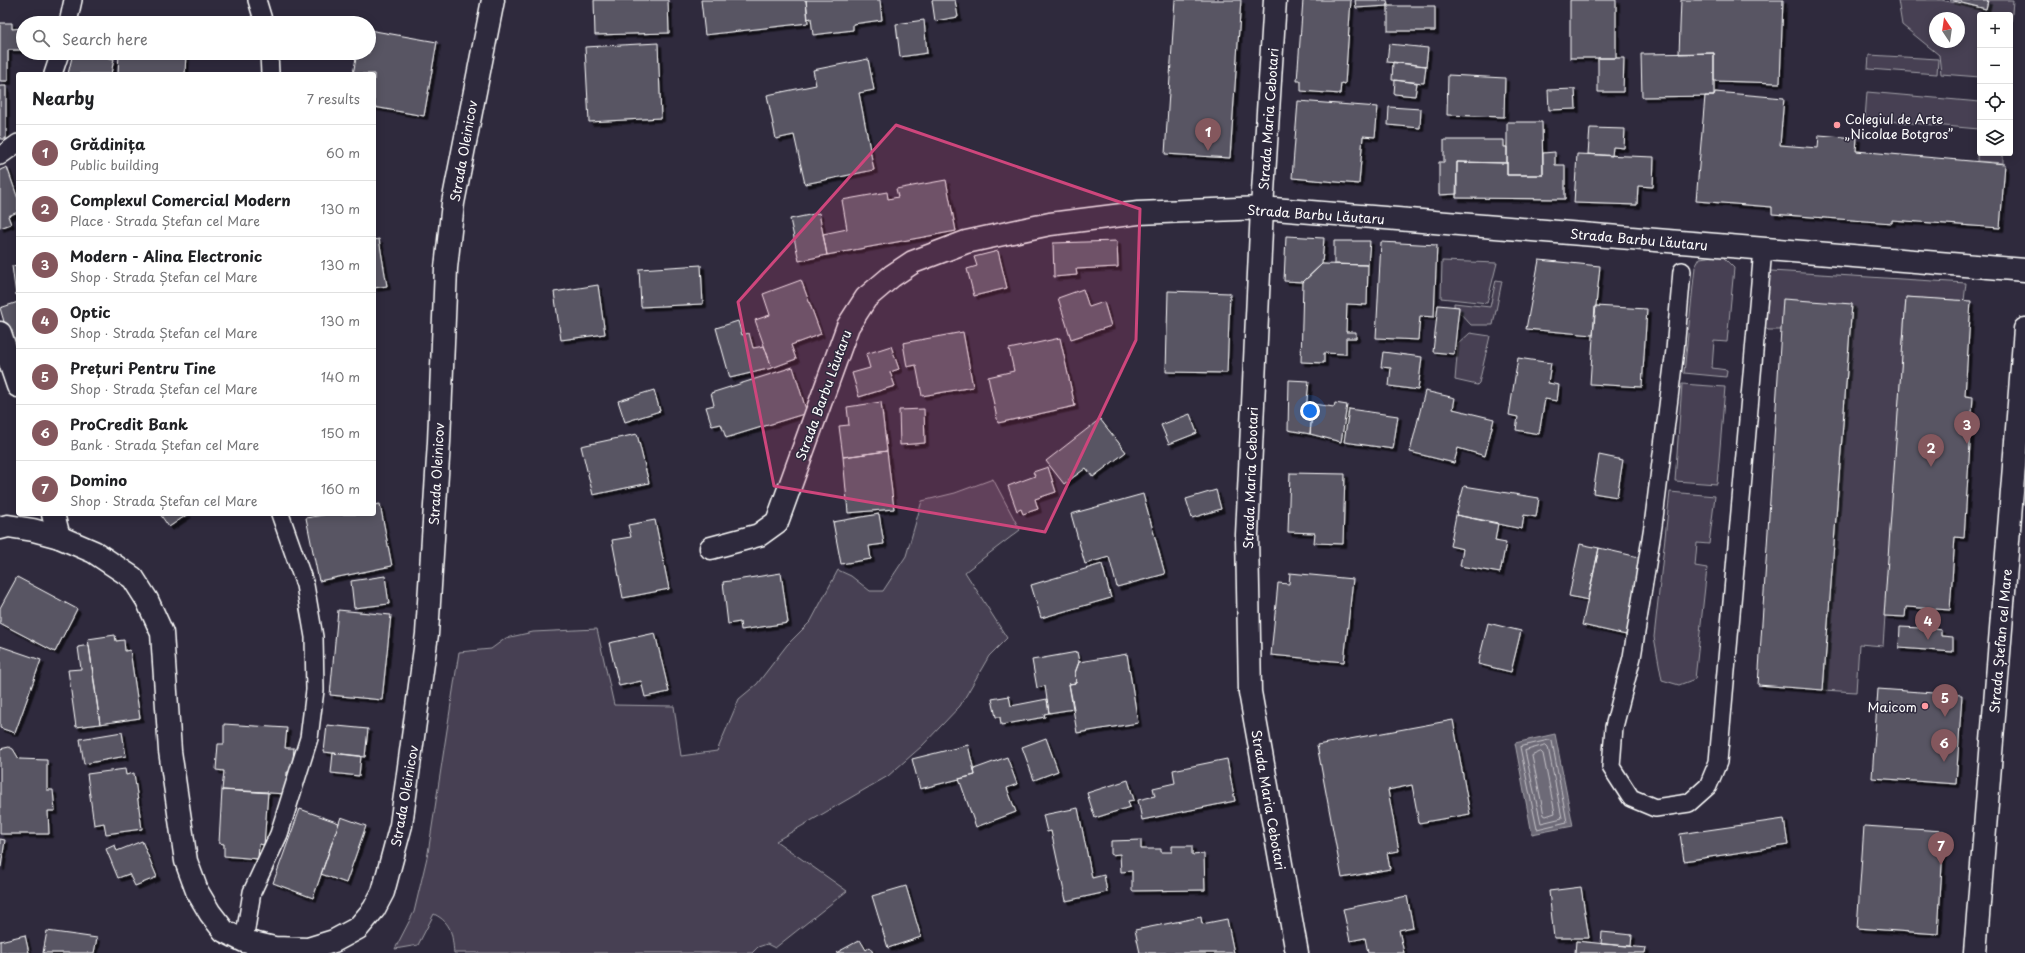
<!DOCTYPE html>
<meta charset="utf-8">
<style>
:root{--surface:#fff;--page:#f2f2f2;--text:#202124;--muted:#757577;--line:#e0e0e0;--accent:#84575d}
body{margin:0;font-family:"Playpen Sans",sans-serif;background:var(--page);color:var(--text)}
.controls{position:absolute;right:12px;top:12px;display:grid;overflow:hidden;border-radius:4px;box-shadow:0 2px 10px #0003}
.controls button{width:36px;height:36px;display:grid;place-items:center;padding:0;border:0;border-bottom:1px solid var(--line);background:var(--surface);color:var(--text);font:20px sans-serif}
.compass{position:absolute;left:1929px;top:12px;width:36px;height:36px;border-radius:50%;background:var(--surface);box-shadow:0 2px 10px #0003;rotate:347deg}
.you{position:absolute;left:1310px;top:411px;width:14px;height:14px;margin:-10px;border:3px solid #fff;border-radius:50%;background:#1a73e8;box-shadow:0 0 0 6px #1a73e833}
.badge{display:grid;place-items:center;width:26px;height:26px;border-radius:50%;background:var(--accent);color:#fff;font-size:13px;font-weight:700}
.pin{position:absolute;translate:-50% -33px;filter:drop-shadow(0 1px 2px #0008)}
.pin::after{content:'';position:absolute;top:21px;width:14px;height:12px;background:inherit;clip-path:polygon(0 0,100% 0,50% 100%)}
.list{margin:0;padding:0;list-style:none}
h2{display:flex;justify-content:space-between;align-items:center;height:52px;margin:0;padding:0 16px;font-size:17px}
h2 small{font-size:13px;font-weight:400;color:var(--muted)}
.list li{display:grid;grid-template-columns:26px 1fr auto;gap:12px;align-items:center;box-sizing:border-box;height:56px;padding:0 16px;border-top:1px solid var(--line)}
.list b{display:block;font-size:15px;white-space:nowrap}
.list p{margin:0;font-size:13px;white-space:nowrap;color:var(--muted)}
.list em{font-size:13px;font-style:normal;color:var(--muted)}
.icon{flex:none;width:22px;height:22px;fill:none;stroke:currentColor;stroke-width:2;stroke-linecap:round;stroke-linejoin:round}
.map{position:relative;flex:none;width:2025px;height:953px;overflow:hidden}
.search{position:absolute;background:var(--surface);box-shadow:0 2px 10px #0003;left:16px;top:16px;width:360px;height:44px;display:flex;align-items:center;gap:10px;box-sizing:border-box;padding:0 14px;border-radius:22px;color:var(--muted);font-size:15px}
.panel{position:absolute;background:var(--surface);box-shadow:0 2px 10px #0003;left:16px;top:72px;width:360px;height:444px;border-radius:4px}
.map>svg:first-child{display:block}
</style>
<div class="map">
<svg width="2025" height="953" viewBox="0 0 2025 953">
<defs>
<filter id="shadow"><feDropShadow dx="3.5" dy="3.5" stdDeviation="0" flood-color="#0009"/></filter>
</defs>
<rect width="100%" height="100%" fill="#2f2a3d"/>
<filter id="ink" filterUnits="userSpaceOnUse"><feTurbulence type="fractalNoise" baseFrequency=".025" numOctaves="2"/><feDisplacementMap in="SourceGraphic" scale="8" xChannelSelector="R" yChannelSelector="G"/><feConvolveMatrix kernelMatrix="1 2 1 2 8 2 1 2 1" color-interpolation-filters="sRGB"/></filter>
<g filter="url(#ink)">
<!-- green -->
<path fill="#464152" stroke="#a2a0a8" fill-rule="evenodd" d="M1898,0H1941L1986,9L1988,0H2013L2010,40V15H1980V77L1941,74L1939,55L1902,25ZM1935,18H1959V42H1935Z
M1869,55L1938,59L1937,74L1868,69Z
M1867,92L1980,102V153H2003V163L1977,161L1979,129L1865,119Z
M1721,255L1734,268L1727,342L1714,341L1712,368L1727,370L1726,377L1684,373L1695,267L1700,258Z
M1442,261L1497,263L1487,303L1441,298Z
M1771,271L1966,283L1964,301L1906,297L1883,646L1859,644L1856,692L1823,690L1852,304L1781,330H1768L1753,319L1757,273Z
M1496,280L1502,281L1493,325H1471L1459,312V307L1454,306V303L1490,307Z
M1470,333L1490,336L1479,383L1477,385L1455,380L1458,344Z
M1682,384L1725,387L1717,484L1675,481Z
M993,479L1020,530L965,572L1007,638L989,656L960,706L922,746L888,776L776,841L847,891L775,948L767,944L758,947L752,953H454C452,934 452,923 434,914L418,945L395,949L414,912L428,853L459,652L491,649L506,638L533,632L597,629L614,705L674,706L681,756L717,751L739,699L757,684L787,645L811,621L838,570L851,576L870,591H883L906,556L922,501L955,493Z
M1670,492L1715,496L1709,544L1697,543L1695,566L1707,568L1695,679L1679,685L1662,680L1654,637Z"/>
<!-- water -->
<path fill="#6d6a77" stroke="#a7a6ad" d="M1555,734L1573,826L1532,834L1515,743Z"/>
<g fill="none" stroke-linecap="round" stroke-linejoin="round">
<!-- shore -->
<path stroke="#c5c3c9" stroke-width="1" d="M1550,740L1552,741L1567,822L1537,829L1520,747Z
M1546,745L1548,747L1562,818L1541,823L1525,751Z
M1541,752L1543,754L1555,813L1546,816L1544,815L1532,756Z"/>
</g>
<!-- building -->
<path fill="#595564" stroke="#fff" filter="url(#shadow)" d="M594,0H668L669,33L595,35Z
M701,0H806L808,23L705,35Z
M806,0H880L882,20L853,24V30L813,35L811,18L808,19Z
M932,0H955L958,17L935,21Z
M1175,0H1241L1230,158L1165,154Z
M1303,0H1351L1345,84L1341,83L1340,94L1301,91V81H1297Z
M1355,0H1387L1388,6L1356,8Z
M1570,0H1616V58H1570Z
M1681,0H1783L1780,83L1714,81V53L1679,54Z
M1950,0H1988L1986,9Z
M1388,6H1435V31H1388Z
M924,20L927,53L900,57L896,24Z
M120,21L187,23H120Z
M0,23H12V29L23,28V50H8V81H0Z
M369,30L437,42L424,116L374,107V74H353L357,53H369Z
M658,43L661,118L589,122L585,47Z
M1389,44L1428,48L1426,66L1387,62Z
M73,53H86L114,59L111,74H68Z
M119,53H186L185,74H118Z
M1714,53V96L1642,97L1641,54Z
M1598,58H1624L1623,92H1598Z
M868,59L874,90L859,93L874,170L805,184L794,135L776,139L767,95L816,85L813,70Z
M1393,62L1426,66L1424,83L1392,80Z
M1448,75L1505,78L1504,117L1447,115Z
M1395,80L1417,83L1415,96L1394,94Z
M0,86H6V139H0Z
M1575,89L1576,109L1549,110L1548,90Z
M1715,92L1784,98L1780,145L1818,148L1819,135L1857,138L1856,151L2005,164L2000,228L1892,220V223L1772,214V207L1696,201L1705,96H1714Z
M1298,101L1378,107L1375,137L1363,136L1359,184L1292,178Z
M1389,107L1421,109L1420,128L1388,125Z
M1507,122H1542L1543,175H1507Z
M1590,128L1625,129L1624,148L1613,147L1612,156L1588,154Z
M1444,140H1504V147H1507V163L1457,162V194L1439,195V162H1444Z
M1555,152V165H1565V199L1456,198L1457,162L1507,163V175H1543V153Z
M1577,154L1654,157L1653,187L1638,186L1637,205L1574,203Z
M7,167L18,199V212L8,216L11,224L0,228V170Z
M946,180L956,231L827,255L823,234L847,229L842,200L887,192L888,199L898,197L896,189Z
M819,213L827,255L799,261L790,219Z
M1286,236L1324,238L1322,264L1303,282L1284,281Z
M379,239L387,286L374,288V240Z
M1117,241L1118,267L1076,269L1077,275L1054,277L1053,243Z
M1334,241H1370L1368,265L1334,264Z
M1381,242L1437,245L1434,317L1420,316L1418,340L1376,338Z
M998,251L1007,288L974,296L967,269L977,266L974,257Z
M1539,260L1600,266L1593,335L1526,329Z
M1322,264L1368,265L1367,305L1347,304L1346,332H1356V338H1346V354L1324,353V363L1301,362L1303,282Z
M18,265V295H16L12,266Z
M701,265L703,304L641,307L639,269Z
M801,280L821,334L791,345L796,359L772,368L755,320L770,315L763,294Z
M598,285L605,334L561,340L554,292Z
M1083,289L1089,307L1104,302L1111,326L1071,339L1058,298Z
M1168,291L1230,293L1227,373L1166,372Z
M1906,297L1971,301L1965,396L1973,397L1964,538L1955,537L1950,610L1906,607L1905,617L1884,616Z
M1783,299L1852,304L1823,690L1758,685Z
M18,302V347L12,349L0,308Z
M1438,305L1459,307L1454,354L1433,352Z
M1595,306L1647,309L1642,387L1590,384Z
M738,321L742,335L749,333L753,348L764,346L772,368L730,378L716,328Z
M963,332L973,387L922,396L916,365L907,367L903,343Z
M1060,338L1075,406L998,423L988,377L1014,371L1009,349Z
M891,346L899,369L890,372L895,386L859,397L852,373L870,368L866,354Z
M1383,352L1422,357L1418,390L1389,386L1391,368L1381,367Z
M1518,358L1551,363L1548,383L1559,385L1557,401L1545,399L1539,434L1516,430L1518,417L1509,415Z
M793,367L807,413L726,438L721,424L712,426L706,407L714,405L711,393Z
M1289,380L1309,381L1306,410L1312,411L1310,434L1288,430Z
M654,390L660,411L625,422L618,401Z
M1425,391L1455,398L1453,409L1494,419L1485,456L1458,448L1454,463L1410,452Z
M881,402L887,451L843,457L839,426L849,425L847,407Z
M1335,403L1347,405L1341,442L1310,434L1313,404L1334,407Z
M924,409L925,443L900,445L899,410Z
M1349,409L1398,416L1393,449L1344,442Z
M1190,414L1197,433L1169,444L1161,425Z
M1100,419L1126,452L1093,477L1086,468L1064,484L1046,461Z
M637,434L649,483L593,495L581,446Z
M887,451L894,509L848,513L843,457Z
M1599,455L1623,460L1617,497L1593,493Z
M1048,467L1056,492L1035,499L1038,509L1023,514L1021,509L1017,511L1008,486L1035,476L1033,472Z
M1290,473L1345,474L1343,544L1314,543L1315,533L1288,532Z
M1464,486L1539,498L1536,517L1524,515L1522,529L1456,515Z
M1216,490L1221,509L1192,518L1186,499Z
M1143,494L1165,574L1117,587L1109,557L1085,564L1071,514Z
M380,504L392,566L319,581L306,518L328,514H374V505Z
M160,514H188L169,527Z
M879,514L884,544L869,546L871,559L841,564L833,522Z
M1456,515L1498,523L1495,541L1506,543L1500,573L1460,566L1463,549L1450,546Z
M655,520L669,589L623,598L612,540L631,537L628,525Z
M1580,544L1599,548L1588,600L1569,596Z
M1599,548L1643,558L1626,635L1582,625Z
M1102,564L1111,598L1041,618L1031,585Z
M781,573L788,623L741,630L740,622L728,624L723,582Z
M1290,573L1353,579L1344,662L1271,655L1278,583L1289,584Z
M385,576L389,604L354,608L351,581Z
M17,577L77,609L55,652L0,623V608Z
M338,610L391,615L382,700L330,695Z
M1922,622H1934V629L1941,630V636L1953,637V652L1899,648L1900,627L1921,628Z
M1488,623L1521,631L1511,672L1478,664Z
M655,633L669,692L645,697L641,681L619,686L609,643Z
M115,635L116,641L124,640L125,651L130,650L140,718L100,724L88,639Z
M89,645L100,724L76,727L68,670L81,669L78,647Z
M0,646L41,660L15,733L0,728Z
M1077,652L1079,662L1075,673L1076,683L1069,684L1074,709L1049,713L1045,686L1037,688L1032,660Z
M1127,654L1138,723L1077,733L1069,684L1076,683L1075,673L1079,662Z
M1878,689L1962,695L1956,784L1872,778Z
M1009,696L1011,706L1047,699L1049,713L1044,714L1045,717L1001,725L1000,717H996L992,699Z
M1453,720L1470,814L1419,823L1412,785L1388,790L1399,851L1387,853L1390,869L1342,878L1317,745Z
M224,724L287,728L285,748H294L292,772H287L286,794L222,790L224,771L216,770L218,744H224Z
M327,725L368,729L365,757L324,752Z
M122,732L126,756L84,764L80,739Z
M1046,738L1058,771L1034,780L1022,747Z
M968,745L975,775L920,789L912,759Z
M9,747L13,749L19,759L47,760V790H53L55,811H48L49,834H0V749Z
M333,753L361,756L359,776L331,773Z
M1007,757L1017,784L1007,788L1016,812L976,827L959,779L975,775L974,769Z
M1227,759L1235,801L1142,820L1138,800L1155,796L1153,788L1175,783L1173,770Z
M125,769L126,775L134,773L142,829L106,834L104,823L94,825L87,774Z
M1128,780L1134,800L1128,801L1130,807L1095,818L1087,793Z
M222,790L268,792L264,845L259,844L258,859L224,856V844L219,843Z
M1078,808L1092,878L1104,875L1107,892L1066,901L1051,831L1047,832L1043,815Z
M300,809L339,823L313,898L273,883Z
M341,817L366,826L346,883L321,874Z
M1784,819L1788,845L1684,861L1680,834Z
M1864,826L1944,831L1938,934L1857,928Z
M0,839L5,840L1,867H0Z
M1141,840V849H1161V852H1172V846H1192V855L1204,854L1205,890L1132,891V871L1121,872L1120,854L1111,855V841Z
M142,841L157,877L135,886L129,874L118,878L106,849L115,845L117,851Z
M906,886L921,937L888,948L872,896Z
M1581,887L1589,938H1554L1549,891Z
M1407,896L1413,927L1399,930L1404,953H1368L1365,938L1350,941L1343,909Z
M1201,917L1202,924L1227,919L1234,953H1140L1135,930Z
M47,931L97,938L94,953H43Z
M1602,932L1632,935L1631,946L1601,944Z
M25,935L29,953H0V941Z
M860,940L866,950L870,947L873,953H836Z
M1576,941L1646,948L1645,953H1575Z"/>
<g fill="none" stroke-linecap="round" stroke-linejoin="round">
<defs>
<path id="lane" d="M257,0L264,23
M68,23L73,0
M269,53L270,74
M53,74L60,53
M0,156L18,143
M1682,271L1675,350L1653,526L1632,657L1614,727L1611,767L1631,798L1655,808L1689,803L1708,786L1718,762L1763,249
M244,941L252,892L279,834L309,738L315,690L314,637L305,585L280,514"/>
<path id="street" d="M1275,0L1262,208L1247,535L1250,692L1297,953
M0,333L18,386
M53,514L59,537
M711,548L759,535L777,522L848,326L866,298L892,276L913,262L966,242L1050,224L1138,213L1262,208L2025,270
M1975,953L2025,329"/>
<path id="secondary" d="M0,528L8,526L33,530L59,537L94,552L133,578L147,600L162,633L170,751L186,861L197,891L210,913L224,931L244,941L274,948L308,949L334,941L358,928L374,909L383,892L401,825L427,634L439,442L446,268L453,203L493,0"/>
</defs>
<!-- lane casing -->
<use href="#lane" stroke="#fff" stroke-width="20"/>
<!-- street casing -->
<use href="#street" stroke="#fff" stroke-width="25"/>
<!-- secondary casing -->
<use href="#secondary" stroke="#fff" stroke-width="25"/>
<!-- lane -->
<use href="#lane" stroke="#2f2a3d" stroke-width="17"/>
<!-- street -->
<use href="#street" stroke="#2f2a3d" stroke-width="22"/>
<!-- secondary -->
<use href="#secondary" stroke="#2f2a3d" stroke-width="22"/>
</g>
</g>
<!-- marked area -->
<path fill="#ce467c" fill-opacity="0.2" stroke="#ce467c" stroke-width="3" stroke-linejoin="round" d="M896,125L1140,209L1136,340L1045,532L774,486L738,302Z"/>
<!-- markers -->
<g fill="#ff9aa2" stroke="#2f2a3d" stroke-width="1.5">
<circle cx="1837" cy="125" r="4"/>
<circle cx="1925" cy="706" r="4"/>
</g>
<g text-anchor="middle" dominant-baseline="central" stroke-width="3" stroke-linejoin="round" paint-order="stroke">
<!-- poi labels -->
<g font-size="13" fill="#fff" stroke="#2f2a3d" text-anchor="start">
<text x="1845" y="118">Colegiul de Arte<tspan x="1845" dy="15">„Nicolae Botgros”</tspan></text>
<text x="1917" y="706" text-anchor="end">Maicom</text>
</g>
<!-- street labels -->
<g font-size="13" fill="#fff" stroke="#2f2a3d">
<text transform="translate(1268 119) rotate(-86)">Strada Maria Cebotari</text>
<text transform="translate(463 151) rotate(-80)">Strada Oleinicov</text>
<text transform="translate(1316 214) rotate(4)">Strada Barbu Lăutaru</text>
<text transform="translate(1639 239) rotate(5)">Strada Barbu Lăutaru</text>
<text transform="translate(823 395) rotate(-70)">Strada Barbu Lăutaru</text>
<text transform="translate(436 474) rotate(-87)">Strada Oleinicov</text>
<text transform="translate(1250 478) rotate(-88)">Strada Maria Cebotari</text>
<text transform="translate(2000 641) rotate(-85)">Strada Ștefan cel Mare</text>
<text transform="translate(404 796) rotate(-80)">Strada Oleinicov</text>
<text transform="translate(1269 800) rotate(80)">Strada Maria Cebotari</text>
</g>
</g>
</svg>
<div class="controls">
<button>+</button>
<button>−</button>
<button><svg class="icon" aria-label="locate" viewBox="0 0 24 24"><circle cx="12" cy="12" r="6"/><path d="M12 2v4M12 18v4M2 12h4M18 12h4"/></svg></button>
<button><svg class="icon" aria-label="layers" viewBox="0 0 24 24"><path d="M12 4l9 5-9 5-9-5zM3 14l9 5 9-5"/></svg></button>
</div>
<svg class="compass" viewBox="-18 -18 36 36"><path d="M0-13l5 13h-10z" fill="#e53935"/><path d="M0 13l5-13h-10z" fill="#757577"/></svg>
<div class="you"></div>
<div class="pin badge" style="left:1208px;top:151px">1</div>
<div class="pin badge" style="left:1931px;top:467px">2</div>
<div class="pin badge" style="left:1967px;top:444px">3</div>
<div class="pin badge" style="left:1928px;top:640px">4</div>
<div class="pin badge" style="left:1945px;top:717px">5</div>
<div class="pin badge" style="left:1944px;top:762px">6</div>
<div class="pin badge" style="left:1941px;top:865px">7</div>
<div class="search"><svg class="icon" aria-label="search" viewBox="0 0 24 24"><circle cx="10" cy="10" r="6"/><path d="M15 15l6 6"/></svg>Search here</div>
<section class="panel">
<h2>Nearby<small>7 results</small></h2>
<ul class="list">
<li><span class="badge">1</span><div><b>Grădinița</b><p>Public building</p></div><em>60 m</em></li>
<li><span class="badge">2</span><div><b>Complexul Comercial Modern</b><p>Place · Strada Ștefan cel Mare</p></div><em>130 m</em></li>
<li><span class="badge">3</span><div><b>Modern - Alina Electronic</b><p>Shop · Strada Ștefan cel Mare</p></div><em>130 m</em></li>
<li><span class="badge">4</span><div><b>Optic</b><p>Shop · Strada Ștefan cel Mare</p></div><em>130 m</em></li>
<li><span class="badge">5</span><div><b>Prețuri Pentru Tine</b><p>Shop · Strada Ștefan cel Mare</p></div><em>140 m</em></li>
<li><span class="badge">6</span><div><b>ProCredit Bank</b><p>Bank · Strada Ștefan cel Mare</p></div><em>150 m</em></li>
<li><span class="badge">7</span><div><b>Domino</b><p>Shop · Strada Ștefan cel Mare</p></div><em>160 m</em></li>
</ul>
</section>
</div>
